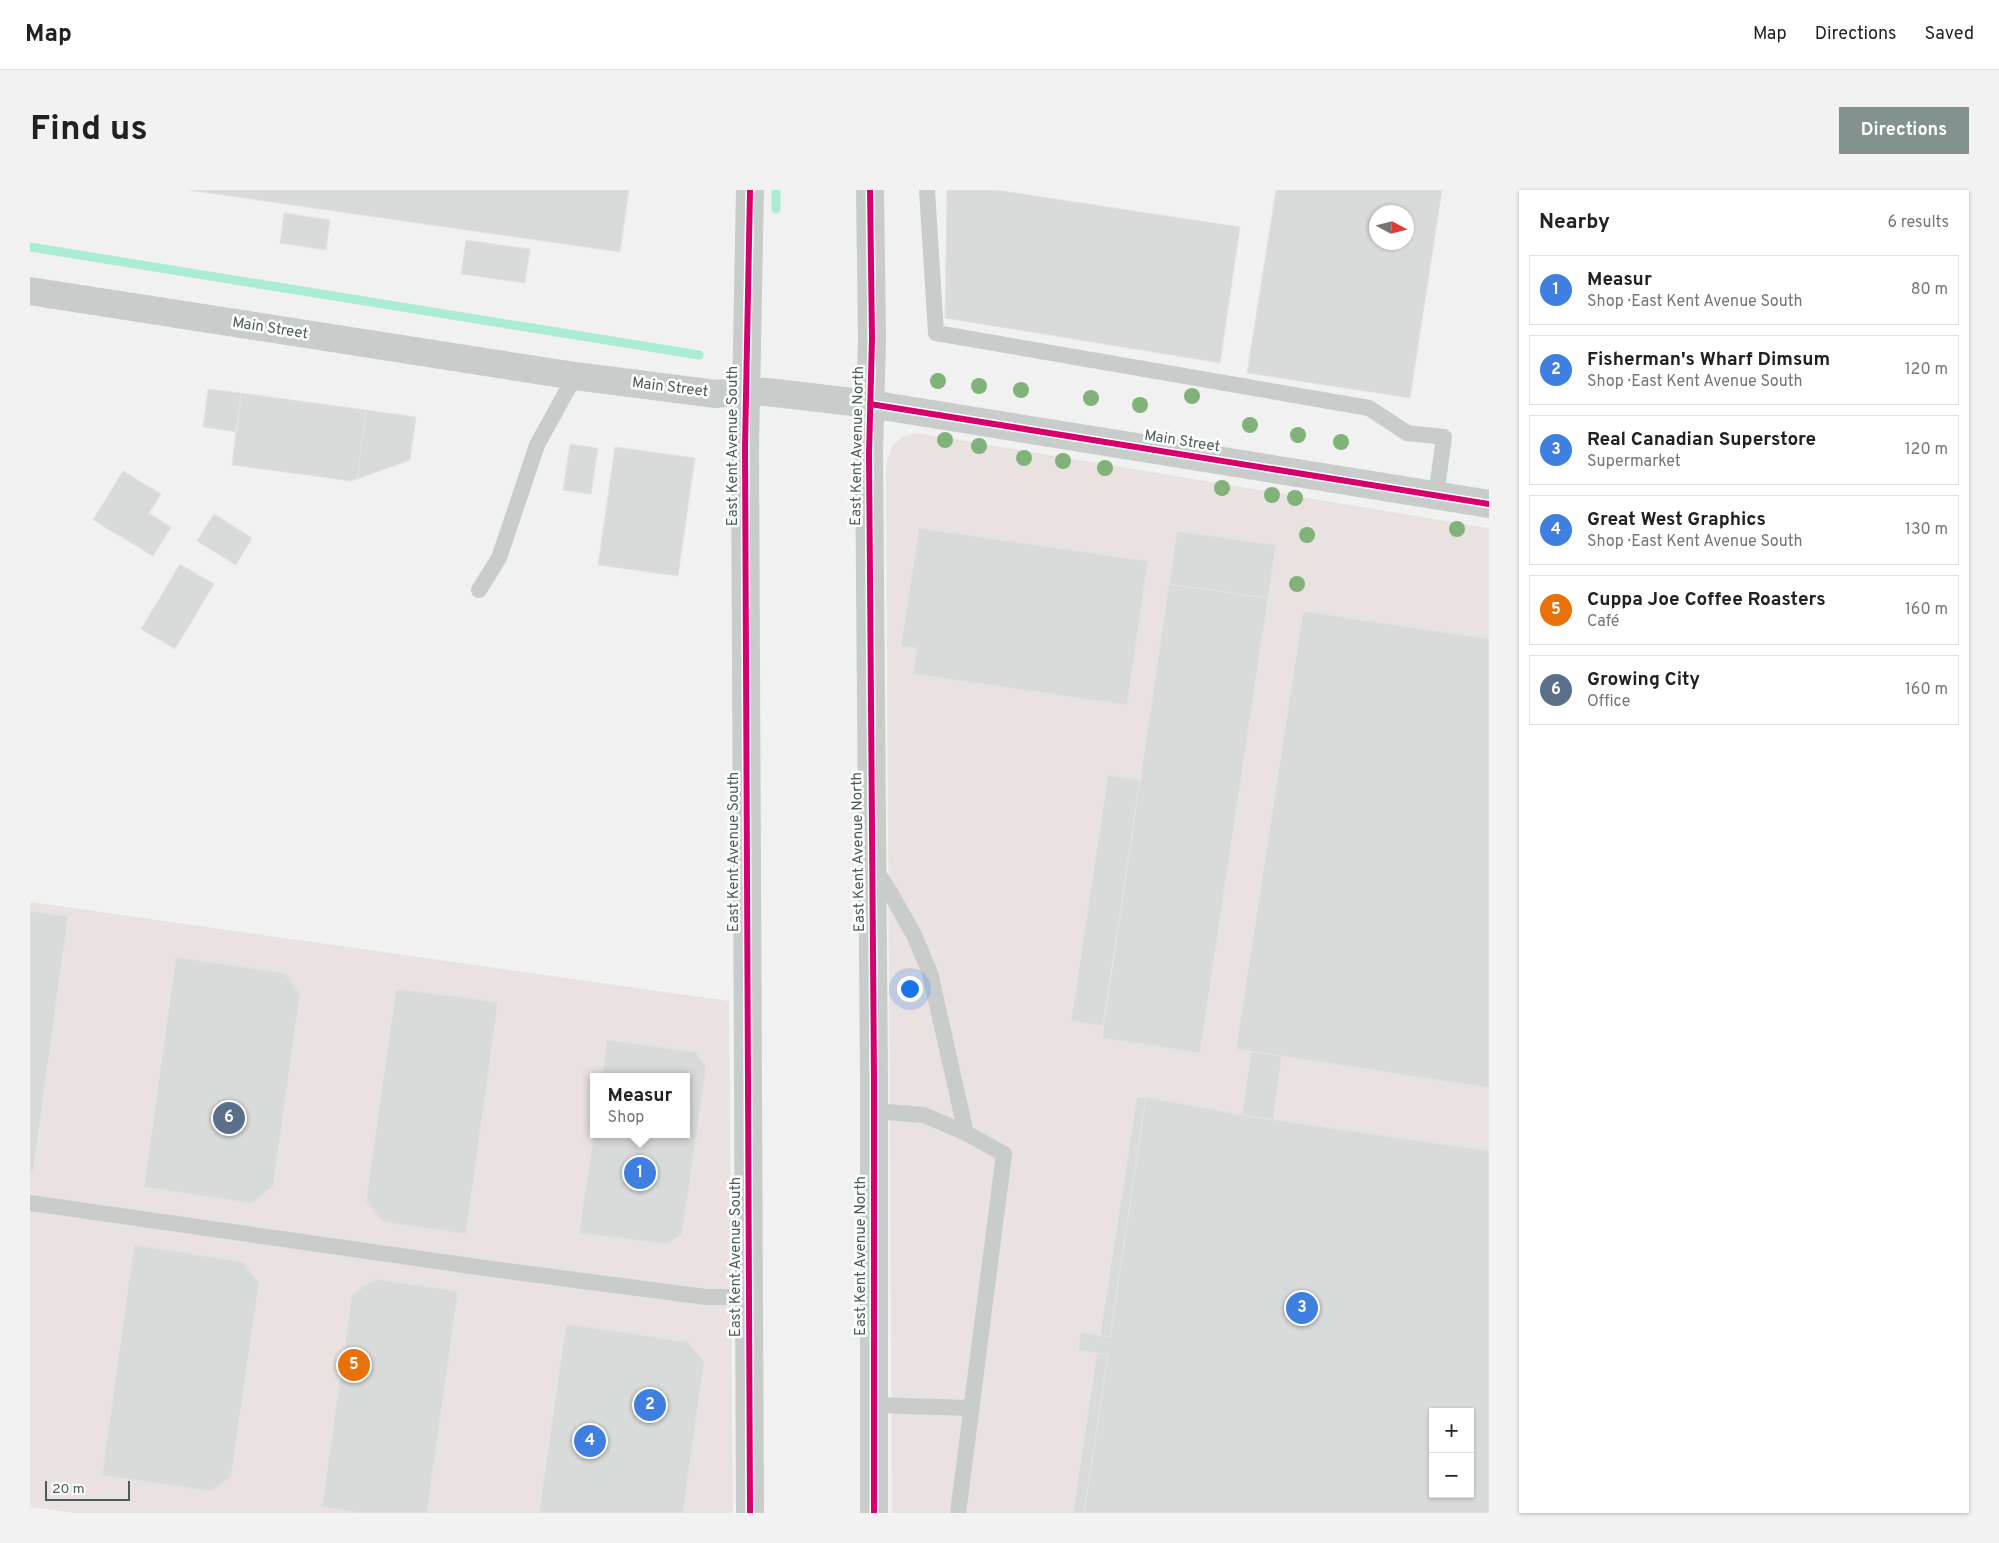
<!DOCTYPE html>
<meta charset="utf-8">
<style>
:root{--surface:#fff;--page:#f2f2f2;--text:#202124;--muted:#757577;--line:#e0e0e0;--accent:#83918f}
body{margin:0;font-family:Overpass,sans-serif;background:var(--page);color:var(--text)}
.controls{position:absolute;right:15px;bottom:15px;display:grid;overflow:hidden;border-radius:0px;box-shadow:0 1px 4px #0004}
.controls button{width:45px;height:45px;display:grid;place-items:center;padding:0;border:0;border-bottom:1px solid var(--line);background:var(--surface);color:var(--text);font:25px sans-serif}
.compass{position:absolute;left:1339px;top:15px;width:45px;height:45px;border-radius:50%;background:var(--surface);box-shadow:0 1px 4px #0004;rotate:97deg}
.scale{position:absolute;left:15px;bottom:12px;width:85px;box-sizing:border-box;padding-left:5px;border:2px solid #485d5a;border-top:0;font-size:14px;line-height:18px;white-space:nowrap;color:#485d5a;-webkit-text-stroke:4px #fff;paint-order:stroke}
.you{position:absolute;left:879px;top:798px;width:18px;height:18px;margin:-12px;border:4px solid #fff;border-radius:50%;background:#1a73e8;box-shadow:0 0 0 8px #1a73e833}
.badge{display:grid;place-items:center;width:32px;height:32px;border-radius:50%;background:var(--accent);color:#fff;font-size:16px;font-weight:700}
.pin{position:absolute;translate:-50% -50%;border:2px solid #fff;box-shadow:0 1px 5px #0006}
.popup{position:absolute;left:560px;top:883px;width:100px;height:65px;box-sizing:border-box;display:grid;place-content:center;border-radius:0px;background:var(--surface);filter:drop-shadow(0 1px 4px #0005);font-size:16px;white-space:nowrap;color:var(--muted)}
.popup b{font-size:19px;color:var(--text)}
.popup::after{content:'';position:absolute;left:50%;top:100%;margin-left:-10px;border:10px solid transparent;border-top-color:var(--surface)}
.list{margin:0;padding:0;list-style:none}
h2{display:flex;justify-content:space-between;align-items:center;height:65px;margin:0;padding:0 20px;font-size:21px}
h2 small{font-size:16px;font-weight:400;color:var(--muted)}
.list li{display:grid;grid-template-columns:32px 1fr auto;gap:15px;align-items:center;box-sizing:border-box;height:70px;margin:0 10px 10px;padding:0 10px;border:1px solid var(--line);border-radius:0px}
.list b{display:block;font-size:19px;white-space:nowrap}
.list p{margin:0;font-size:16px;white-space:nowrap;color:var(--muted)}
.list em{font-size:16px;font-style:normal;color:var(--muted)}
.map{position:relative;flex:none;width:1459px;height:1323px;overflow:hidden;border-radius:0px}
header{display:flex;align-items:center;gap:30px;box-sizing:border-box;height:70px;padding:0 25px;background:var(--surface);border-bottom:1px solid var(--line)}
header strong{font-size:24px}
nav{display:flex;gap:28px;margin-inline-start:auto;font-size:18px}
.intro{display:flex;align-items:center;justify-content:space-between;box-sizing:border-box;height:120px;padding:0 30px}
h1{margin:0;font-size:35px}
.button{padding:12px 22px;border-radius:0px;background:var(--accent);color:#fff;font-size:18px;font-weight:700}
main{display:flex;gap:30px;padding:0 30px}
aside{flex:1;background:var(--surface);border-radius:0px;box-shadow:0 1px 4px #0004}
.map>svg:first-child{display:block}
</style>
<header>
<strong>Map</strong>
<nav><a>Map</a><a>Directions</a><a>Saved</a></nav>
</header>
<div class="intro"><h1>Find us</h1><a class="button">Directions</a></div>
<main>
<div class="map">
<svg width="1459" height="1323" viewBox="0 0 1459 1323">
<rect width="100%" height="100%" fill="#f1f1f1"/>
<!-- commercial -->
<path fill="#e9e2e1" fill-rule="evenodd" d="M887,243L1459,338V1323H862L856,277L858,267L863,255L874,246ZM1403,1222H1440V1304H1403Z
M0,712L699,811L703,1323H44L0,1317ZM564,887H656V944H564Z"/>
<g fill="none" stroke-linecap="round" stroke-linejoin="round">
<!-- stream -->
<path stroke="#abedd3" stroke-width="9" d="M746,0V19
M0,57L669,165"/>
</g>
<!-- building -->
<path fill="#d9dada" stroke="#e2e3e4" fill-rule="evenodd" d="M158,0H599L590,62Z
M917,0H966L1210,37L1190,173L915,128Z
M1246,0H1412L1380,208L1217,183ZM1346,22H1376V52H1346Z
M254,23L300,30L296,60L250,53Z
M436,50L500,59L495,93L431,84Z
M178,199L211,203L207,242L173,237Z
M211,203L336,220L327,289L321,291L202,275Z
M336,220L386,227L380,270L327,289Z
M540,254L568,258L561,304L533,300Z
M585,257L665,268L648,386L568,375Z
M93,281L131,304L119,323L141,337L123,366L63,330Z
M184,324L222,348L206,375L167,351Z
M889,338L1118,371L1097,515L883,484L887,458L871,456Z
M1147,341L1246,355L1238,408L1139,394Z
M150,374L184,394L145,459L111,439Z
M1139,394L1238,408L1170,863L1072,848Z
M1273,421L1459,449V898L1206,859Z
M1078,585L1110,590L1073,836L1041,831Z
M0,721L38,726L3,983L0,982Z
M146,767L254,783L270,804L243,997L221,1013L114,997Z
M366,799L468,812L436,1044L353,1032L336,1011Z
M577,850L666,862L676,877L652,1044L637,1054L549,1043L564,944H656V887H572Z
M1221,862L1252,866L1243,930L1212,925Z
M1107,907H1116L1080,1147L1070,1146Z
M1116,907L1212,925L1459,961V1323H1054L1078,1165L1048,1160L1051,1142L1080,1147ZM1403,1222H1440V1304H1403Z
M104,1055L213,1072L229,1093L201,1287L180,1301L72,1285Z
M345,1089L428,1101L397,1323H331L292,1317L322,1105Z
M536,1134L658,1152L674,1172L653,1323H509Z
M1067,1163L1078,1165L1061,1276L1054,1323H1043Z"/>
<g fill="none" stroke-linecap="round" stroke-linejoin="round">
<!-- service -->
<path stroke="#c8cdcc" stroke-width="16" d="M897,0L906,143L1339,218L1377,243L1414,247L1406,306
M449,400L469,368L507,255L545,186
M845,679L860,702L884,745L900,783L936,943
M844,921L894,925L936,943L974,964L928,1323
M0,1013L462,1079L676,1107H718
M843,1215L942,1218"/>
<!-- minor -->
<path stroke="#c8cdcc" stroke-width="28" d="M720,0L715,258L720,1323
M0,101L545,186L686,204L716,201L737,202L840,214"/>
<!-- tertiary -->
<path stroke="#c8cdcc" stroke-width="28" d="M840,0L842,148L839,264L844,888V1323
M840,214L1459,314"/>
<defs>
<path id="cycleway" d="M720,0L715,258L720,1323
M840,0L842,148L839,264L844,888V1323
M840,214L1459,314"/>
</defs>
<!-- cycleway casing -->
<use href="#cycleway" stroke="#fff" stroke-width="9"/>
<!-- cycleway -->
<use href="#cycleway" stroke="#d6006c" stroke-width="6"/>
</g>
<!-- trees -->
<g fill="#80b27a">
<circle cx="908" cy="191" r="8"/>
<circle cx="949" cy="196" r="8"/>
<circle cx="991" cy="200" r="8"/>
<circle cx="1162" cy="206" r="8"/>
<circle cx="1061" cy="208" r="8"/>
<circle cx="1110" cy="215" r="8"/>
<circle cx="1220" cy="235" r="8"/>
<circle cx="1268" cy="245" r="8"/>
<circle cx="915" cy="250" r="8"/>
<circle cx="1311" cy="252" r="8"/>
<circle cx="949" cy="256" r="8"/>
<circle cx="994" cy="268" r="8"/>
<circle cx="1033" cy="271" r="8"/>
<circle cx="1075" cy="278" r="8"/>
<circle cx="1192" cy="298" r="8"/>
<circle cx="1242" cy="305" r="8"/>
<circle cx="1265" cy="308" r="8"/>
<circle cx="1427" cy="339" r="8"/>
<circle cx="1277" cy="345" r="8"/>
<circle cx="1267" cy="394" r="8"/>
</g>
<g text-anchor="middle" dominant-baseline="central" stroke-width="5" stroke-linejoin="round" paint-order="stroke">
<!-- street labels -->
<g font-size="15" fill="#485d5a" stroke="#fff">
<text transform="translate(240 139) rotate(9)">Main Street</text>
<text transform="translate(640 198) rotate(7)">Main Street</text>
<text transform="translate(1152 252) rotate(9)">Main Street</text>
<text transform="translate(703 256) rotate(-90)">East Kent Avenue South</text>
<text transform="translate(828 256) rotate(-89)">East Kent Avenue North</text>
<text transform="translate(704 662) rotate(-90)">East Kent Avenue South</text>
<text transform="translate(829 662) rotate(-91)">East Kent Avenue North</text>
<text transform="translate(831 1066) rotate(-90)">East Kent Avenue North</text>
<text transform="translate(706 1067) rotate(-90)">East Kent Avenue South</text>
</g>
</g>
</svg>
<div class="controls">
<button>+</button>
<button>−</button>
</div>
<svg class="compass" viewBox="-18 -18 36 36"><path d="M0-13l5 13h-10z" fill="#e53935"/><path d="M0 13l5-13h-10z" fill="#757577"/></svg>
<div class="scale">20 m</div>
<div class="you"></div>
<div class="pin badge" style="left:610px;top:983px;background:#3f7fe0">1</div>
<div class="popup"><b>Measur</b>Shop</div>
<div class="pin badge" style="left:620px;top:1215px;background:#3f7fe0">2</div>
<div class="pin badge" style="left:1272px;top:1118px;background:#3f7fe0">3</div>
<div class="pin badge" style="left:560px;top:1251px;background:#3f7fe0">4</div>
<div class="pin badge" style="left:324px;top:1175px;background:#e8710a">5</div>
<div class="pin badge" style="left:199px;top:928px;background:#5c6f8a">6</div>
</div>
<aside>
<h2>Nearby<small>6 results</small></h2>
<ul class="list">
<li><span class="badge" style="background:#3f7fe0">1</span><div><b>Measur</b><p>Shop · East Kent Avenue South</p></div><em>80 m</em></li>
<li><span class="badge" style="background:#3f7fe0">2</span><div><b>Fisherman's Wharf Dimsum</b><p>Shop · East Kent Avenue South</p></div><em>120 m</em></li>
<li><span class="badge" style="background:#3f7fe0">3</span><div><b>Real Canadian Superstore</b><p>Supermarket</p></div><em>120 m</em></li>
<li><span class="badge" style="background:#3f7fe0">4</span><div><b>Great West Graphics</b><p>Shop · East Kent Avenue South</p></div><em>130 m</em></li>
<li><span class="badge" style="background:#e8710a">5</span><div><b>Cuppa Joe Coffee Roasters</b><p>Café</p></div><em>160 m</em></li>
<li><span class="badge" style="background:#5c6f8a">6</span><div><b>Growing City</b><p>Office</p></div><em>160 m</em></li>
</ul>
</aside>
</main>
